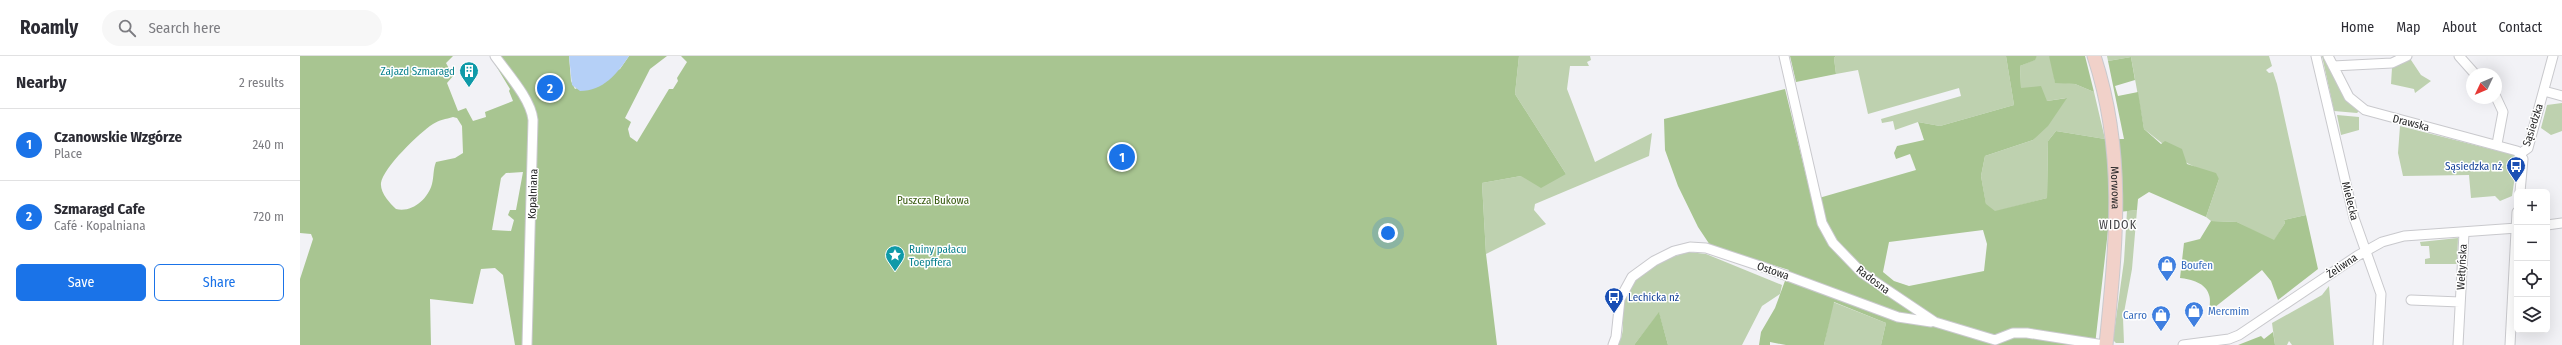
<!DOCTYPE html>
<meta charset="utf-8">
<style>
:root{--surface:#fff;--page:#f7f7f7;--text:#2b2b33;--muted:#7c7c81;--line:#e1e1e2;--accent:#1a73e8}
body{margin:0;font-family:"Fira Sans Condensed",sans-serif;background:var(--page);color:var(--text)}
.controls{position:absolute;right:12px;bottom:12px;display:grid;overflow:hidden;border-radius:6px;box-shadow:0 4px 16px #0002}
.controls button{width:36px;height:36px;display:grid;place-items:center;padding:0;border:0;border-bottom:1px solid var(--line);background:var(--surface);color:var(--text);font:20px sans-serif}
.compass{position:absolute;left:2166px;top:12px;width:36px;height:36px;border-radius:50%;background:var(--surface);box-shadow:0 4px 16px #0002;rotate:226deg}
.you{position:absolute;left:1088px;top:177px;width:14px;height:14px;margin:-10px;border:3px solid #fff;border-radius:50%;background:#1a73e8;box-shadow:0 0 0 6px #1a73e833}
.badge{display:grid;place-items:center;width:26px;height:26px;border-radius:50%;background:var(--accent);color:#fff;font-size:13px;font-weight:700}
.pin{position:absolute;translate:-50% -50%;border:2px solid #fff;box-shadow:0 1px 4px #0006}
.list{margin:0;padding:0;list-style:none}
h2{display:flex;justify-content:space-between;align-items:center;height:52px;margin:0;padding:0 16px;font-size:17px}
h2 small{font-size:13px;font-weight:400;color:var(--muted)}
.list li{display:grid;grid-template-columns:26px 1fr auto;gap:12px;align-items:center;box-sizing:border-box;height:72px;padding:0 16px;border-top:1px solid var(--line)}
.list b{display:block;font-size:15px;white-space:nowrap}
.list p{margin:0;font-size:13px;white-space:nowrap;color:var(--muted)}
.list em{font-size:13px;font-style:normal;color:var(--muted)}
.actions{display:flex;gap:8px;padding:12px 16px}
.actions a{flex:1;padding:9px 0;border:1px solid var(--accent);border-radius:6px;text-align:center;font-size:14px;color:var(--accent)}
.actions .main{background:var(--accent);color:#fff}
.icon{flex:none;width:22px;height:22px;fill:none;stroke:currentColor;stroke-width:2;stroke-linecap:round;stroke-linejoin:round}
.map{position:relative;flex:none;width:2262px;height:289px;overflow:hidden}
header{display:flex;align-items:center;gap:24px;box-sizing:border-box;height:56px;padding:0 20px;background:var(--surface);border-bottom:1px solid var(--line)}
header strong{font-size:19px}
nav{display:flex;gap:22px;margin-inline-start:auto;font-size:14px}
.search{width:280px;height:36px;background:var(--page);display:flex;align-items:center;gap:10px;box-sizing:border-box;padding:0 14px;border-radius:22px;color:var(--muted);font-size:15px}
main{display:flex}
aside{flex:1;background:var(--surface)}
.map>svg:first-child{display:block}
</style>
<header>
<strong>Roamly</strong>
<div class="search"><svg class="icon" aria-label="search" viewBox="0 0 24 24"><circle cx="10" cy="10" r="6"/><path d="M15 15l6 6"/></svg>Search here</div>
<nav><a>Home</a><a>Map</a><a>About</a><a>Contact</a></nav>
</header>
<main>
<aside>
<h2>Nearby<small>2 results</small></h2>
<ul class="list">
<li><span class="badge">1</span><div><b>Czanowskie Wzgórze</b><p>Place</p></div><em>240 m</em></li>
<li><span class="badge">2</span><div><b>Szmaragd Cafe</b><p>Café · Kopalniana</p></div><em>720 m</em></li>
</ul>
<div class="actions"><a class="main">Save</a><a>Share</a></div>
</aside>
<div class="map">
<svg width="2262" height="289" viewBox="0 0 2262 289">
<rect width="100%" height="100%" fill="#f2f2f6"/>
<!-- green -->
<path fill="#bed1af" d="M1219,0H1290L1291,4L1287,6L1289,10H1270L1267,33L1295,106L1352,77L1349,100L1235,148L1234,154L1246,168L1186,198L1182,127L1221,120L1266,118L1215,38Z
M1536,0H1706L1714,49L1640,70L1618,66L1595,74L1593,65L1582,67L1581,63L1661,40L1659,32L1568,58L1558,14L1536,18L1534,2Z
M1737,0H1749L1751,3L1755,26L1775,28L1794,36L1805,83L1756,75L1748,85L1747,142L1694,156L1686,149L1681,120L1685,100L1733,84L1766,42L1747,45L1721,32L1720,10L1734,4Z
M1807,0H1969L1972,10L1966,14L1969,17L1973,16L1977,28L2006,159L1984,164L1985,167L1974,185L1937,166L1911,165L1906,161L1919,123L1887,107L1844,73L1831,1L1808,5Z
M2022,0H2025L2046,44L2059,55L2057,57L2034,55Z
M2109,1L2121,19L2131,25L2115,37L2114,33L2091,28L2092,12Z
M2262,47V75L2251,79L2241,72L2247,49Z
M2037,59L2059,61V74L2041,79Z
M2100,70L2214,99L2217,107L2212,140L2200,145L2195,140L2171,142L2169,119L2103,120L2098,97Z
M1837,154L1832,213L1823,262L1824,287H1816L1813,284L1824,205L1827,155Z
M2158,182L2157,208H2125V203L2130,202L2129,190H2121L2120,186Z
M1389,196L1406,198L1482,229L1480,238L1462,250L1442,289H1368L1359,257L1334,289H1318C1327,272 1320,264 1323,247C1329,216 1363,203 1389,196Z
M2029,230L2034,289H1992L1989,285L1987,289H1975L1972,267L2022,239Z
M1533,246L1586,267L1581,289H1524Z"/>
<!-- forest -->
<path fill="#a8c591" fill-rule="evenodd" d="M0,0H153L146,7L153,20L147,27L158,55L166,52L173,65L186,61L185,56L213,45L209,35L210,33L190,0H269L271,25L275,33L320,13L329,0H367L350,13L325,62L331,66L328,73L330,81L337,86L369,33H373L378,25L377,22L387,6L381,0H1219L1215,38L1266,118L1241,132L1221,120L1182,127L1186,198L1197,289H215L203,219L195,212L181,213L173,248L130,243L131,289H0V223L13,183L11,178L0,177ZM153,61L157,62L162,70L163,97L155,102L136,106C133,113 134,121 132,128C128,143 112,157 96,153C90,147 80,137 81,127C83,112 120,76 133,68C139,64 146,63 153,61ZM223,116L216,154H210L208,159L214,164L211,175L192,174L201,122L206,117Z
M1490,0H1536L1534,2L1536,18L1496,26Z
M1706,0H1737L1735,4L1720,10L1721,32L1741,30L1747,45L1767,42L1748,70L1733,84L1685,100L1681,120L1686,148L1695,155L1747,142L1748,85L1756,75L1805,83H1824L1808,5L1831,1L1835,24L1815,30L1818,40L1838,36L1844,73L1861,88L1865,85L1882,93L1887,108L1916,117L1919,123L1906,161L1849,136L1838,143L1837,154L1810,157L1795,289H1581L1586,267L1534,246L1524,289H1486L1470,286V289H1459L1461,276L1475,252L1489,214L1410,189L1398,171L1378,130L1365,94L1364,63L1485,33L1512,144L1616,114L1610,98L1596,103L1594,97L1597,90L1624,84L1618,66L1640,70L1714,49ZM1683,174L1687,188L1684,215L1609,230L1594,225L1583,216L1589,186Z
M1749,0H1785L1794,36L1775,28L1755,27Z
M2006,159L2018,213L1978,244L1971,225L1962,214L1910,255C1909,249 1911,245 1909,239C1906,227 1891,223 1880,222L1884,187L1900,183L1911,165L1937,166L1974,184L1985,167L1984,164Z
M1359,256L1368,289H1334Z
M1973,276L1975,289H1938L1961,280L1964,283Z"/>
<!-- water -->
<path fill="#b5d0f7" d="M269,0H329C317,18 303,35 280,35L272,29Z"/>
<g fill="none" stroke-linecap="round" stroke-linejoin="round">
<defs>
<path id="minor" d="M195,0C207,17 231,43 233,64L227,289
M1484,0L1522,167L1533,187L1562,217L1635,266L1695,284L1713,277H1727L1804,289
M2016,0L2054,162L2081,238L2078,289
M2028,0L2049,41L2065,54L2217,95L2223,103L2220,136
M2159,0L2175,18
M2033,10L2092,7L2107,0
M2244,35L2262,40
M2196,41L2203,56L2197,88
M2221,97L2228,92L2253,0
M2247,169L2262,167
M2111,244L2160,246
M1313,289L1316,281L1320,243L1332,221L1354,205L1374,195L1390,191L1406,192L1463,211L1598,261L1631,266
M1883,289L1929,283L1939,279L2057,200L2082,186L2104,180L2217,172
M2158,289L2164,177
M2210,289L2217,156"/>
<g id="secondary">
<path id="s1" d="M1794,0C1826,97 1816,189 1806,289"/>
</g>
</defs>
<!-- minor casing -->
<use href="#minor" stroke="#c9c9cd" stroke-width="11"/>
<!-- secondary casing -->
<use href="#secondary" stroke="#c9c9cd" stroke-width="15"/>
<!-- minor -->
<use href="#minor" stroke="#fff" stroke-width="9"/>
<!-- secondary -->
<use href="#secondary" stroke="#f1d1c9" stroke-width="13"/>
</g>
<!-- icons -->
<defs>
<symbol id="building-pin" viewBox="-11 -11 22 30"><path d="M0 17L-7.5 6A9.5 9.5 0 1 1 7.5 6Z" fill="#0f9aa8" stroke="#fff"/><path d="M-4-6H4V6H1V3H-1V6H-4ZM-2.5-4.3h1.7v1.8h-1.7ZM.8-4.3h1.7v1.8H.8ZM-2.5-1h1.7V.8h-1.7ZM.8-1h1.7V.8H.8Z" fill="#fff"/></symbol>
<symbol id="bus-pin" viewBox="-11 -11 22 30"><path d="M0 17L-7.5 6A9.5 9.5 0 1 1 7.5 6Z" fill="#1a4fb4" stroke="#fff"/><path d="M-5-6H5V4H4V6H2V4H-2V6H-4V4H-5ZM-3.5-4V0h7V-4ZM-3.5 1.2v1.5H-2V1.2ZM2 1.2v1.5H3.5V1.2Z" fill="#fff"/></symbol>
<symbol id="sight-pin" viewBox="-11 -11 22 30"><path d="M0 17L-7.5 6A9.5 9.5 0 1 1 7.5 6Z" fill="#0f9aa8" stroke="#fff"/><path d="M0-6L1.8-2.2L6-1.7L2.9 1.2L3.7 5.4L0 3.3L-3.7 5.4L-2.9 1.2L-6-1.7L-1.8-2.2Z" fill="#fff"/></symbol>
<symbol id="shop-pin" viewBox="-11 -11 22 30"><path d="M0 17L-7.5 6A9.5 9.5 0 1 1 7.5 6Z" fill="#3f7fe0" stroke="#fff"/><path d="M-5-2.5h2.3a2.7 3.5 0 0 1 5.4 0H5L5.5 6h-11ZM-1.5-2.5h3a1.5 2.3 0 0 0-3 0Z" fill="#fff"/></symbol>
</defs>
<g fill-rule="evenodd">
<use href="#building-pin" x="158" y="4" width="22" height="30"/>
<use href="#bus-pin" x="2205" y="99" width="22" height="30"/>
<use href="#sight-pin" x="584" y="188" width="22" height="30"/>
<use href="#shop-pin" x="1856" y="198" width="22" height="30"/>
<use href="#bus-pin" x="1303" y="230" width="22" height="30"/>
<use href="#shop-pin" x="1883" y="244" width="22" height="30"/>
<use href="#shop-pin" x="1850" y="248" width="22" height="30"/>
</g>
<g text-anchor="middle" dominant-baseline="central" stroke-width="3" stroke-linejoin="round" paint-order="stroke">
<!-- culture labels -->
<g font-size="11" fill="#0d838f" stroke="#fff" text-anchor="end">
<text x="155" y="15">Zajazd Szmaragd</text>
<text x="609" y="193" text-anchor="start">Ruiny pałacu<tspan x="609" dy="13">Toepffera</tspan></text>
</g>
<!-- street labels -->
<g font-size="11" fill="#262627" stroke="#fff">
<text transform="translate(2111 67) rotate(14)">Drawska</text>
<text transform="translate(2233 69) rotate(-72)">Sąsiedzka</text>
<text stroke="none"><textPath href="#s1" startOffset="134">Morwowa</textPath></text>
<text transform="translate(233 138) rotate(-88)">Kopalniana</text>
<text transform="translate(2050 145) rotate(76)">Mielecka</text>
<text transform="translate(2042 210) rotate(-34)">Żeliwna</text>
<text transform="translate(2162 211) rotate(-87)">Wełtyńska</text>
<text transform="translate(1473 215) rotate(19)">Ostowa</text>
<text transform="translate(1573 224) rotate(37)">Radosna</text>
</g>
<!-- transit labels -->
<g font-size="11" fill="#164399" stroke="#fff" text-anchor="end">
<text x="2202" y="110">Sąsiedzka nż</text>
<text x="1328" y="241" text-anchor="start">Lechicka nż</text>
</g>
<!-- park labels -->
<g font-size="11" fill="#37590e" stroke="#fff">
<text x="633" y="144">Puszcza Bukowa</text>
</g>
<!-- shop labels -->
<g font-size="11" fill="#366cbe" stroke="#fff" text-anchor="start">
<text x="1881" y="209">Boufen</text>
<text x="1908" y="255">Mercmim</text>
<text x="1847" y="259" text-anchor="end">Carro</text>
</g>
<!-- neighbourhood labels -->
<g font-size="12" letter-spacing="1" fill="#424245" stroke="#fff">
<text x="1818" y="169">WIDOK</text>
</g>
</g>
</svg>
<div class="controls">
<button>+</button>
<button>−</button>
<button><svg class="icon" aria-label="locate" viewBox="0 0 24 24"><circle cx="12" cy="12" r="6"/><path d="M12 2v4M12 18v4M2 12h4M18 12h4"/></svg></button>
<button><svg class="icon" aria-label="layers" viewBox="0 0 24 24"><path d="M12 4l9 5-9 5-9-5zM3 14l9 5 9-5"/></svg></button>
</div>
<svg class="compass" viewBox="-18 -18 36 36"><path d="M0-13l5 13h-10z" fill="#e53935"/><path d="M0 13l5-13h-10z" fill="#7c7c81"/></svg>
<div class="you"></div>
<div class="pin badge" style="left:822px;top:101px">1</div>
<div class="pin badge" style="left:250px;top:32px">2</div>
</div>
</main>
